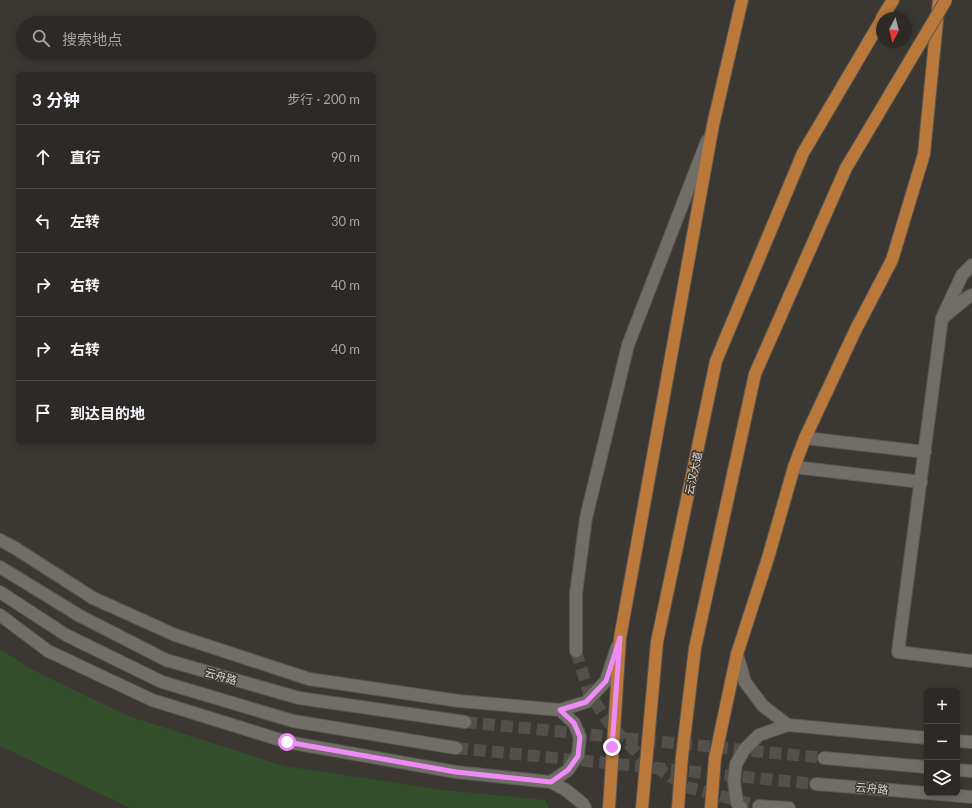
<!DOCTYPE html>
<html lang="zh">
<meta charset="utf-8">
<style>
:root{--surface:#2c2926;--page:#383532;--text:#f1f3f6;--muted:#a6a6a7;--line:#484543}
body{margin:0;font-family:Lato,"Noto Sans SC",sans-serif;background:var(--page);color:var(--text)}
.controls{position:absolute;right:12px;bottom:12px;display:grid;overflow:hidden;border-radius:6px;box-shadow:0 2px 6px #0003}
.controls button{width:36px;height:36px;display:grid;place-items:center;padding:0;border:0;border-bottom:1px solid var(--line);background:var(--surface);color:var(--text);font:20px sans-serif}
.compass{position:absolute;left:876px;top:12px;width:36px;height:36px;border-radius:50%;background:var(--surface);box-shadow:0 2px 6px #0003;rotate:187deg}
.stop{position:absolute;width:12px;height:12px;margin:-9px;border:3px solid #ef8bf7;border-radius:50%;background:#fff}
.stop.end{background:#ef8bf7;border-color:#fff;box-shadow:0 1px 4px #0008}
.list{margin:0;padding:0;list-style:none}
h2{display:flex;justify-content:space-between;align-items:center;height:52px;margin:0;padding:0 16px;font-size:17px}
h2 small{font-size:13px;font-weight:400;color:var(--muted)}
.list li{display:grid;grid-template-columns:26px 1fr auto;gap:12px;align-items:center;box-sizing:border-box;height:64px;padding:0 16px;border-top:1px solid var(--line)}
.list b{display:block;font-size:15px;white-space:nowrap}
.list em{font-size:13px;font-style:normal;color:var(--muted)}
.icon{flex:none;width:22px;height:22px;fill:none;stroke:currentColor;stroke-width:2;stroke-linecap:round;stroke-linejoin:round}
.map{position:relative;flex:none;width:972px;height:808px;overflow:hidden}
.search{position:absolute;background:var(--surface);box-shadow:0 2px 6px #0003;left:16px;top:16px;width:360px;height:44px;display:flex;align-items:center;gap:10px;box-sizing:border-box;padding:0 14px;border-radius:22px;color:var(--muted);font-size:15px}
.panel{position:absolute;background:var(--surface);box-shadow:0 2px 6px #0003;left:16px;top:72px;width:360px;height:372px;border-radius:6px}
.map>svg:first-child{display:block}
</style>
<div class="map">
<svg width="972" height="808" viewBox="0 0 972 808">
<rect width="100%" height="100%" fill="#3b3732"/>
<!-- green -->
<path fill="#334e2b" d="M0,649L33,670L128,716L284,766L444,790L545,800L549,808H130L0,746Z"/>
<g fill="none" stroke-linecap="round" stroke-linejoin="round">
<!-- secondary-tunnel -->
<path stroke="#534f4a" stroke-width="12" stroke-dasharray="12 6" stroke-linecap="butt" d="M576,651L589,693L609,723L642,758L687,787L759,806
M465,722L824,758
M456,748L816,784"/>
<defs>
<path id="street" d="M972,265L962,275L942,318L898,652L972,661
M945,316L968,297L972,295
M805,438L925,452
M794,467L921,482"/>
<path id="secondary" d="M0,540L15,548L93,598L175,635L309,679L459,701L560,710L586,702L606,681L617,647
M0,567L80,616L166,660L299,698L465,722
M0,592L66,635L162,682L293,721L456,748
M0,615L48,651L152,700L287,742L456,772L551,782L566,790L583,804L585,808
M576,651V593L586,518L628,345L707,141
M737,654L745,682L763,706L788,725L927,738
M957,741L972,742
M824,758L927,767
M957,770L972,771
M551,782L568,770L578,755L580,737L574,723L560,710
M816,784L927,793
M928,793L972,797
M759,806L789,808
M741,808L737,803L734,781L736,764L744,750L759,735L788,725"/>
<path id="primary" d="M882,18L893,0
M609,808L620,638L713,125L742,0
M642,808L657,642L716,361L803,153L882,19
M678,808L682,756L695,648L755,374L846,168
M711,808L715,758L737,654L768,558L794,467L805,438L856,329L892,260L924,154L939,0"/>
</defs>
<!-- street casing -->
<use href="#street" stroke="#595651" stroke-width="14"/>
<!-- secondary casing -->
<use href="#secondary" stroke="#595651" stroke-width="14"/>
<!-- primary casing -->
<use href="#primary" stroke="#595651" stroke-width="14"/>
<!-- street -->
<use href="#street" stroke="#716d67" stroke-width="12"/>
<!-- secondary -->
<use href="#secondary" stroke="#716d67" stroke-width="12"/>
<!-- primary -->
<use href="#primary" stroke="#ba793a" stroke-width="12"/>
<defs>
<path id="primary-bridge" d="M846,168L946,0"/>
</defs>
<!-- primary-bridge casing -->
<use href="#primary-bridge" stroke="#595651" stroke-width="14" stroke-linecap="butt"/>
<!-- primary-bridge -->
<use href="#primary-bridge" stroke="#ba793a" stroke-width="12"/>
</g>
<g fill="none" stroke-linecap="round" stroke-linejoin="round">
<!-- route -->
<path stroke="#ef8bf7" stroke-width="5" d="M287,742L456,772L551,782L568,770L578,756L580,737L574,723L560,710L586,702L606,681L620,638L612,747"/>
</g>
<g text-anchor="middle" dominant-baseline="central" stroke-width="3" stroke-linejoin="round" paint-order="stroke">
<!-- street labels -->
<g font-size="11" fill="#dad8d5" stroke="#3b3732">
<text transform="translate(693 473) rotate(-78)">云汉大道</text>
<text transform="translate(221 676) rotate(16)">云舟路</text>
<text transform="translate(872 788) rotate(5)">云舟路</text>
</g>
</g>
</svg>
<div class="controls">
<button>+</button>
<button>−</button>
<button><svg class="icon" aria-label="layers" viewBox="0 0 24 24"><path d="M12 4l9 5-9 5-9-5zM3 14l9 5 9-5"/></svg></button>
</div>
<svg class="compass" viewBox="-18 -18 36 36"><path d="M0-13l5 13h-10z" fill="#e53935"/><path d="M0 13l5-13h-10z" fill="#a6a6a7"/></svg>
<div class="stop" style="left:287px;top:742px"></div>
<div class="stop end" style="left:612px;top:747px"></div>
<div class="search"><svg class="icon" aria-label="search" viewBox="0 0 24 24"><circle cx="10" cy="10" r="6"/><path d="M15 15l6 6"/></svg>搜索地点</div>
<section class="panel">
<h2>3 分钟<small>步行 · 200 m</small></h2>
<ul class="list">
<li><svg class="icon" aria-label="ahead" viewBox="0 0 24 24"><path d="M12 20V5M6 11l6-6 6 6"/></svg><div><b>直行</b></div><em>90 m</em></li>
<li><svg class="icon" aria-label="left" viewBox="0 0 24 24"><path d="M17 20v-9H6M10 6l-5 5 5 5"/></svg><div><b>左转</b></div><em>30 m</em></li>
<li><svg class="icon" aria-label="right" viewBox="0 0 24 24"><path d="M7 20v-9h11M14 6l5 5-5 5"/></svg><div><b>右转</b></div><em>40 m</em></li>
<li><svg class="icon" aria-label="right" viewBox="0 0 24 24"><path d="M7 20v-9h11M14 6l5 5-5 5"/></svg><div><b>右转</b></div><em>40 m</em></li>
<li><svg class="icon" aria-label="arrive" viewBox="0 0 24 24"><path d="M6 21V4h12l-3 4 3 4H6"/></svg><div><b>到达目的地</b></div></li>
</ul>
</section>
</div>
